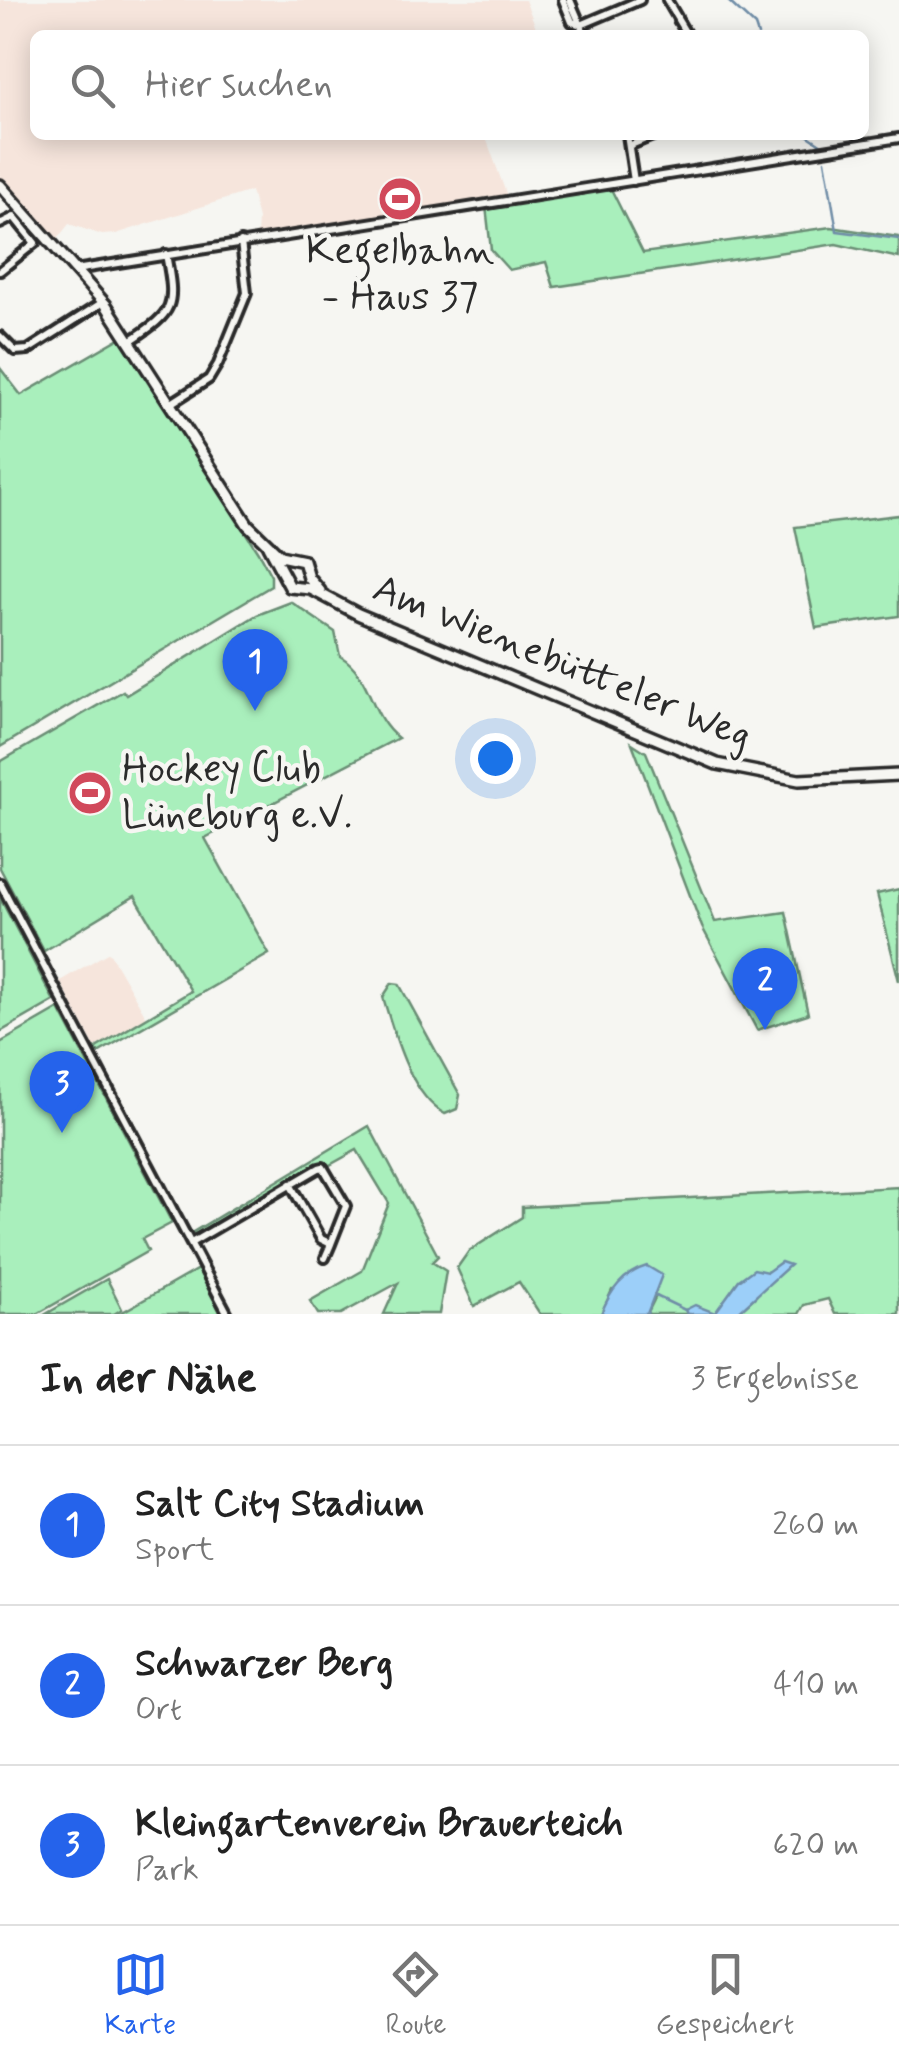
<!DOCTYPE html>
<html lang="de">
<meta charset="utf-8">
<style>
:root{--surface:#fff;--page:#f2f2f2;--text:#222;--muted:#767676;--line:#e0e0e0;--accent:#2563eb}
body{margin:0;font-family:Mynerve,sans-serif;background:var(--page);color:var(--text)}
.you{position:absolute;left:495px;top:758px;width:35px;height:35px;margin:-25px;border:8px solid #fff;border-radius:50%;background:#1a73e8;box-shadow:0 0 0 15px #1a73e833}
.badge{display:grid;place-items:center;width:65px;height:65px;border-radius:50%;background:var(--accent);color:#fff;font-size:32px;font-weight:700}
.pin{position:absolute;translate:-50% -82px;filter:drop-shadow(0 2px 5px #0008)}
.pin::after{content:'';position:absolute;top:52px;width:35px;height:30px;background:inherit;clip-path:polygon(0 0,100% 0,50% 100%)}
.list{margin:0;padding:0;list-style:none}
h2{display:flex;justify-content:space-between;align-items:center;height:130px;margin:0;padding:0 40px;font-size:42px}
h2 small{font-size:32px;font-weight:400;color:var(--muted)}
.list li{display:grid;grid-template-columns:65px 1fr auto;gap:30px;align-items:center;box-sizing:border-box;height:160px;padding:0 40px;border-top:2px solid var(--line)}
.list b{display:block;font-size:38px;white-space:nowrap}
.list p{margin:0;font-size:32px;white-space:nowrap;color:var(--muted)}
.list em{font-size:32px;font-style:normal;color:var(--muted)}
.icon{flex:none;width:55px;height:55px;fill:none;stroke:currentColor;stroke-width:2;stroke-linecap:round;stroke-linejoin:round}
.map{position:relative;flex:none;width:899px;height:1314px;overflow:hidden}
.search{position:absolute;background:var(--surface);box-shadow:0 5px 25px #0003;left:30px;right:30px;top:30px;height:110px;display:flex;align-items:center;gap:25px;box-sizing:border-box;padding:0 35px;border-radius:15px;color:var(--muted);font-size:38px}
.sheet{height:610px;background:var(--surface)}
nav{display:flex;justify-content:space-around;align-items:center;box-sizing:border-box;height:140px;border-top:2px solid var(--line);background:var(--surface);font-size:28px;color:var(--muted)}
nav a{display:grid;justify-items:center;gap:5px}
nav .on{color:var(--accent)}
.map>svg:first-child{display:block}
</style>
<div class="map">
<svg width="899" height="1314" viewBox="0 0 899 1314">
<rect width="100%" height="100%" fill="#f6f6f2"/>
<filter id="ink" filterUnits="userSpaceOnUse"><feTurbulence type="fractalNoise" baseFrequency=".01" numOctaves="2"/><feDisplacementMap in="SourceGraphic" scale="20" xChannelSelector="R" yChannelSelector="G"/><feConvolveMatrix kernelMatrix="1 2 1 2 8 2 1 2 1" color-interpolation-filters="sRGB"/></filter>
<g filter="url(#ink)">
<!-- built -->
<path fill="#f6e5dc" d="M0,0H525L539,35H35V135H485L507,196L257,236L258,219L251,191L116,234L102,235L69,224L57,239L0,177Z
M109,952L147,1018L95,1047L60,981Z"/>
<!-- green -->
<path fill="#a9efbc" stroke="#6a8d74" stroke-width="2.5" d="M610,187L643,253L831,227L899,237V258L836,244L554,287L546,262L509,270L491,250L486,206Z
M120,338L258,552L271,576V586L0,747V368L21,395Z
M899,515V616L816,628L795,527Z
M291,602L335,632L340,656C372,675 369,716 398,738L205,838L269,954L98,1053L96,1048L191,991L135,896L44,951L0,868V762L123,691L126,695L257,615Z
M632,743L646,752L715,922L786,912L808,1014L757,1030L702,927Z
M899,889V981L877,894Z
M0,898L54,1001L0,1032Z
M392,983L399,984L460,1095L457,1109L445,1114C410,1095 394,1033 383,997Z
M59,1009L172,1223L142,1239L148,1251L37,1314H0V1043Z
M369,1126L438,1256L432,1262L446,1271L439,1314H384L398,1283L341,1314H318L310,1301L362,1271L389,1203L357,1150L328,1166H314L195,1236L193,1232Z
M899,1187V1314H835L828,1299L804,1305L799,1314H736L756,1296L767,1272L739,1280L715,1314L686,1310L687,1314H647L656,1296L612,1290L601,1314H540L519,1282L474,1306L457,1268L469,1251L522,1217V1207Z
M198,1269L221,1314H119Z
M107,1279L122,1309L114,1314H46Z"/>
<!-- water -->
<path fill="#9ccff9" stroke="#6f8da7" stroke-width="2.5" d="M781,1262L790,1265L736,1314H687L685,1310L695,1305L715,1313L739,1280L754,1269L767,1272Z
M647,1266L662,1275L647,1314H601C610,1291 623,1273 647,1266Z"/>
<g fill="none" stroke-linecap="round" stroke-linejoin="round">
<!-- stream -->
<path stroke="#6f8da7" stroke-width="2.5" d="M727,0L755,26L758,35
M807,135L822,145
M825,160L837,231L899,239
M656,1296L685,1310"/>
<defs>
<path id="street" d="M563,0L572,22L581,25
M570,0L585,35
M667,0L677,17
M678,20L687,35
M581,25L640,0
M627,135L634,181
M631,145L655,135
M0,224L14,217L35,243L0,271
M75,270L899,138
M0,336L15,351L28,350L103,302
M130,341C175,311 176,307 166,254
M170,404L209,379L218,364L247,293L241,242
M0,883L228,1314
M191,1243L319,1168L323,1167L346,1206L331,1244L321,1239L290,1184
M325,1258L331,1244"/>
<path id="secondary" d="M0,185L106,305L248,525L280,556L304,561L309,578L320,591
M268,546L290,587L311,589L358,614L717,764L799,780L899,775"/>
</defs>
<!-- street casing -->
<use href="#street" stroke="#2b2b2b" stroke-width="14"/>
<!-- secondary casing -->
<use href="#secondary" stroke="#2b2b2b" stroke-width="16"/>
<!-- street -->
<use href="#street" stroke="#f6f6f2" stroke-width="6"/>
<!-- secondary -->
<use href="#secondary" stroke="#f6f6f2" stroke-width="9"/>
</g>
</g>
<!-- icons -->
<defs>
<symbol id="stadium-disc" viewBox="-11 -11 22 22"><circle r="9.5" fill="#d1495b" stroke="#f6f6f2"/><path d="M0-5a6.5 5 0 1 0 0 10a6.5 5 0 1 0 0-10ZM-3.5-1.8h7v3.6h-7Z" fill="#fff"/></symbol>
</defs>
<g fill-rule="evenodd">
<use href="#stadium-disc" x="375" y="174" width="50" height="50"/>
<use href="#stadium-disc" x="65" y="768" width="50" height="50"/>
</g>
<g text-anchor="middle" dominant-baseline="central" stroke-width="9" stroke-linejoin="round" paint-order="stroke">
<!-- poi labels -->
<g font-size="40" fill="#2b2b2b" stroke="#f6f6f2">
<text x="400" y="252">Kegelbahn<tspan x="400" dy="46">- Haus 37</tspan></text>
<text x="122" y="770" text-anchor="start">Hockey Club<tspan x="122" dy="46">Lüneburg e.V.</tspan></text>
</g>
<!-- street labels -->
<g font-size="40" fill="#2b2b2b" stroke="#f6f6f2">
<text transform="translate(562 663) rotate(22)">Am Wienebütteler Weg</text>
</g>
</g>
</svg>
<div class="you"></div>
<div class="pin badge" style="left:255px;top:711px">1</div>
<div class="pin badge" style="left:765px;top:1030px">2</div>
<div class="pin badge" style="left:62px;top:1133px">3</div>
<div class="search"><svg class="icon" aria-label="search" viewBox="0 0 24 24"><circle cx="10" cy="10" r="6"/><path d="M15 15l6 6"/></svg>Hier suchen</div>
</div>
<section class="sheet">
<h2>In der Nähe<small>3 Ergebnisse</small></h2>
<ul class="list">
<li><span class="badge">1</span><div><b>Salt City Stadium</b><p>Sport</p></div><em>260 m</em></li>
<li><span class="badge">2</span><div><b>Schwarzer Berg</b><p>Ort</p></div><em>410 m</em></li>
<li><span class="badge">3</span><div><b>Kleingartenverein Brauerteich</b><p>Park</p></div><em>620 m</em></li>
</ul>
</section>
<nav>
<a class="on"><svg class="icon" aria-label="map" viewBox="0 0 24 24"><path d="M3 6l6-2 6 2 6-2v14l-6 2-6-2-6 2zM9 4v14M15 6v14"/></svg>Karte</a>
<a><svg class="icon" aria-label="directions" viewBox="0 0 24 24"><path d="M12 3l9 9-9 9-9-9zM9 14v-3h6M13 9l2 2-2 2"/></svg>Route</a>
<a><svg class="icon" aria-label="saved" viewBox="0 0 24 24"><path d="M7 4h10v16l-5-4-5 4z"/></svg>Gespeichert</a>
</nav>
